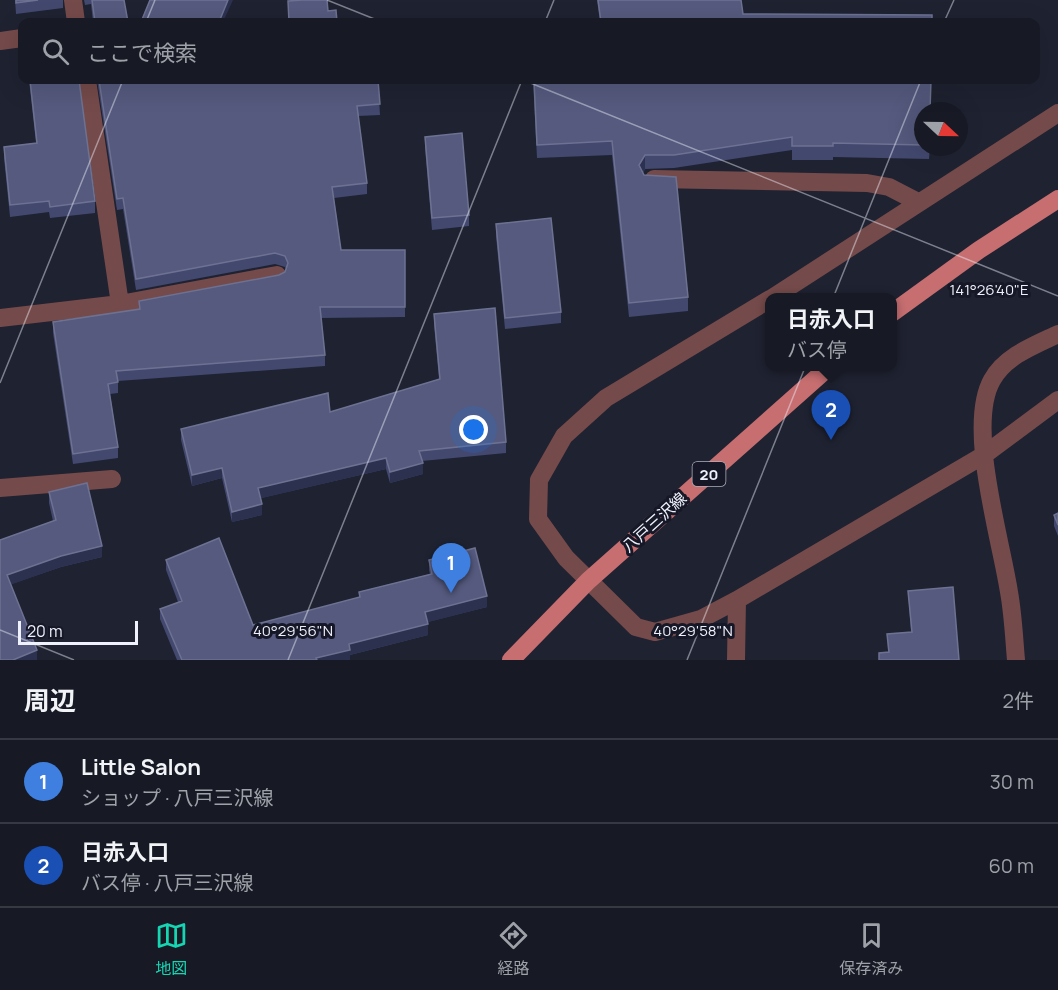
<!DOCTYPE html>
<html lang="ja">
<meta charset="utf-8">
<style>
:root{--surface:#171a25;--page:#242732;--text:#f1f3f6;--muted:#9ea1a7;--line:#363842;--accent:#16d5b3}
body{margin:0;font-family:Manrope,"Noto Sans JP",sans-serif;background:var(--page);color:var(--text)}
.compass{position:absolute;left:914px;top:102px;width:54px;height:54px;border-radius:50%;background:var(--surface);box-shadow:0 6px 24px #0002;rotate:112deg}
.scale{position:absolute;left:18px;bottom:15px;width:120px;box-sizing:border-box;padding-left:6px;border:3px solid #eff1fc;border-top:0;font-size:16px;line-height:21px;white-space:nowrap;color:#eff1fc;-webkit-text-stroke:4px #161827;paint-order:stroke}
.you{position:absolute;left:474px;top:430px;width:21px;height:21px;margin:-15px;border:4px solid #fff;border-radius:50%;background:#1a73e8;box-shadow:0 0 0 9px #1a73e833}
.badge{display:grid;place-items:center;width:39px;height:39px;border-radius:50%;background:var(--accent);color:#fff;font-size:20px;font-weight:700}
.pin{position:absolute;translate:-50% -50px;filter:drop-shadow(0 2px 3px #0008)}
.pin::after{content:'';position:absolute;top:32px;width:21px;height:18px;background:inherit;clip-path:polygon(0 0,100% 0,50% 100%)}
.popup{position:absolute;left:765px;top:293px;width:132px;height:78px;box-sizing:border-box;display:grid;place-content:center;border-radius:12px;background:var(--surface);filter:drop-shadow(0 2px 4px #0005);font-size:20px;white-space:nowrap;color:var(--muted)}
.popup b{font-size:22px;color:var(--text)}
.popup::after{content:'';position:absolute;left:50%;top:100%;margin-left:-12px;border:12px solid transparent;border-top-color:var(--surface)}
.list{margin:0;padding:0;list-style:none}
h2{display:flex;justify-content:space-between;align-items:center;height:78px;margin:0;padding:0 24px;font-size:26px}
h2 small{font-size:20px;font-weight:400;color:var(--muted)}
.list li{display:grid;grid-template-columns:39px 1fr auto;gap:18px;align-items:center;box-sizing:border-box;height:84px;padding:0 24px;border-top:2px solid var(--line)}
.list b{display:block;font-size:22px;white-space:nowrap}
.list p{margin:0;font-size:20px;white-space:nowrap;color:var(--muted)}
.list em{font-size:20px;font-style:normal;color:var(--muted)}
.icon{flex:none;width:33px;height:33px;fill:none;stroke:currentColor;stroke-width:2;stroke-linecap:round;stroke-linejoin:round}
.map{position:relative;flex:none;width:1058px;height:660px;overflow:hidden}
.search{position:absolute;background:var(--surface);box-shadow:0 6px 24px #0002;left:18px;right:18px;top:18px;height:66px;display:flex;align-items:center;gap:15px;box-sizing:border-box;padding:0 21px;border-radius:12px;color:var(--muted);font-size:22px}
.sheet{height:246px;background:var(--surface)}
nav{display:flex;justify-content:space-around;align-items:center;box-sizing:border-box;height:84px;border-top:2px solid var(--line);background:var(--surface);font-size:16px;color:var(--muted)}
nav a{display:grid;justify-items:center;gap:3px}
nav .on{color:var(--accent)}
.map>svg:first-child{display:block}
</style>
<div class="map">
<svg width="1058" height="660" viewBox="0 0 1058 660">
<rect width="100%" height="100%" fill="#1f2231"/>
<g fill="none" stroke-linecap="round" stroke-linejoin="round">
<!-- street -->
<path stroke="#754a4a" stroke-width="18" d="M73,0L76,22
M0,41L22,38
M87,80L120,304
M654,179L867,183L889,187L918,202
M772,298L1058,113
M770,299L606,398L564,436L539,480L538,519L566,558L636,627L655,632L701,619L737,600L984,455L1058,400
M0,318L120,304L277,275
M0,488L112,479
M736,660L737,600
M1016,660C1014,637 1013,614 1009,592C1001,539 966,426 992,380C1005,356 1035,345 1058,334"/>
<!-- primary -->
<path stroke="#c66e70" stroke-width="18" d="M892,313L979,250L1058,199
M511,660L588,581L830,366"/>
</g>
<!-- wall -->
<path fill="#43486f" d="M15,0H63V8L16,14Z
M84,0H124L128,22H93L91,4L85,5Z
M597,0H741L743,14L932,22H600Z
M29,80H79L95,201V213L50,218L49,212L10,217L4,158V147L36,143Z
M97,80H378L380,115L358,116L367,183V194L334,198L341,250H405V317L321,318L325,355V366L118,381V393L110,394L118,447V458L73,464L53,333V322L139,309V301L279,275L285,272L286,269L285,267L275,264L136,290L123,209L117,210Z
M533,80H931L923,111V147H930L929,159L833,157V160H792V150L674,168L645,169L643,173L688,297V311L629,317L612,155L537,158Z
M425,137L469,215V226L432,230L425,148Z
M496,224L561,312V323L505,329L496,236Z
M434,314L506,442V453L422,461L423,474L390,483L386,469L261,498L262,515L232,522L222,478L192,486L181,440V429L330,412L439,379L434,325Z
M49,492L102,557L61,567L11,584L37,660H0V540L53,521L49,503Z
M1058,513V536L1054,526V515Z
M166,560L253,625L359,598V592L430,574L429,570V560L487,607L427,622L428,635L350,655V660H177L160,619V609L178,602L166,570Z
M908,591L959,660H879V653L888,652L887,634L911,632Z"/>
<!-- shaded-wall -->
<path fill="#2d3150" d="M228,0H233L223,22H219Z
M645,155V169L639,178V165Z
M386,458V469L258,499V488Z
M423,463V474L390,483V472Z
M222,468V478L192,486V475Z
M262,504V515L232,522V512Z
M102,546V557L61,567L7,586V575L61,556Z
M487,596V607L425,623V612Z
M428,624V635L350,655V660H316V658L349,644Z
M37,650V660H13Z"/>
<!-- building -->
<path fill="#555a7e" stroke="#6e7292" stroke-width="1.5" d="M16,0H38L16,3Z
M92,0H124L128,22H95Z
M150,0H228L219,22H141Z
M303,0H327L328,11L336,10L337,22H289L288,1Z
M598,0H741L743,14L932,15V22H601Z
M30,80H79L95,201L50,207L49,201L10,205L4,147L37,143Z
M99,80H378L380,104L357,106L367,183L332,187L341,250H405V307H320L325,355L116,371L118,382L108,384L118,447L73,454L53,322L140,309L139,301L279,275L285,272L288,263L285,256L275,253L136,279L123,198L117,199Z
M534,80H931L930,111H923V145L833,143V146H792V137L674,155H645L639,165L644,175L676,177L688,297L629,303L612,141L537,145Z
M462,133L469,215L432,218L425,137Z
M551,218L561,312L505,318L496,224Z
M495,308L506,442L419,451L423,463L390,472L386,458L258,488L262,504L232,512L222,468L192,475L181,429L328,393L330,412L440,379L434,314Z
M87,483L102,546L61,556L7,575L37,650L13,660H0V540L56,520L49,492Z
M1058,513V525L1054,515Z
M219,538L253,625L360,597L359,592L432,574L429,560L475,548L487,596L425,612L428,624L349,644L350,650L316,658L317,660H182L160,609L182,601L166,560Z
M953,587L959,660H879V653L889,652L887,634L912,632L908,591Z"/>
<!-- ticks -->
<path fill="none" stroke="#eff1fc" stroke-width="1.5" stroke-opacity="0.45" d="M327,0L382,22M146,22L155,0M545,22L554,0M944,22L954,0M523,80L1058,296M0,383L123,80M0,630L74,660M288,660L522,80M687,660L921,80"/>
<g text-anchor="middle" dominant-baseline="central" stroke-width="6" stroke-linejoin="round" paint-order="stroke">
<!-- shield labels -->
<rect fill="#161827" stroke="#aeb0bc" stroke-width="1.5" x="692.5" y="462" width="33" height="24" rx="4.5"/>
<g font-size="15" font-weight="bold" fill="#eff1fc">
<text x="709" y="474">20</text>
</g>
<!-- street labels -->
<g font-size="16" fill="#eff1fc" stroke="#161827">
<text transform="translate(654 522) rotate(-42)">八戸三沢線</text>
</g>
</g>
<g font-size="15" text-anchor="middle" fill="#eff1fc" stroke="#161827" stroke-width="6" stroke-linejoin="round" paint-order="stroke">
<text x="989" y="295">141°26'40"E</text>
<text x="293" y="636">40°29'56"N</text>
<text x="693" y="636">40°29'58"N</text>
</g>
</svg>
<svg class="compass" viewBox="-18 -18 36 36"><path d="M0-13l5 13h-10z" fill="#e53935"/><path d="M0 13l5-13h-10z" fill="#9ea1a7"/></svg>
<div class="scale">20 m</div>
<div class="you"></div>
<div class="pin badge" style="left:451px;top:593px;background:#3f7fe0">1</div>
<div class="pin badge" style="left:831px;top:440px;background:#1a4fb4">2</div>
<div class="popup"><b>日赤入口</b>バス停</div>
<div class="search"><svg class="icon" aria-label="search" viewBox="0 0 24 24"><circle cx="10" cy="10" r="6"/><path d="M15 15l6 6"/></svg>ここで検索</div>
</div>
<section class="sheet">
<h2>周辺<small>2件</small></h2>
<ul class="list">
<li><span class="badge" style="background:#3f7fe0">1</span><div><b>Little Salon</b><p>ショップ · 八戸三沢線</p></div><em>30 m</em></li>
<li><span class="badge" style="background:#1a4fb4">2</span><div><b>日赤入口</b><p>バス停 · 八戸三沢線</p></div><em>60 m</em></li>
</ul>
</section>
<nav>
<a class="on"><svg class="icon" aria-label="map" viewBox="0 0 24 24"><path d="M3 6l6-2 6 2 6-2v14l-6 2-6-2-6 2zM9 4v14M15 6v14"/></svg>地図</a>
<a><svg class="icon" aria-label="directions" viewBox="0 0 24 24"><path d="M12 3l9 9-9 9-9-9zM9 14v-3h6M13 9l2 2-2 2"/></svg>経路</a>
<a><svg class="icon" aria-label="saved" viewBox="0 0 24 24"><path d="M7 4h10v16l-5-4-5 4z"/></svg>保存済み</a>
</nav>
